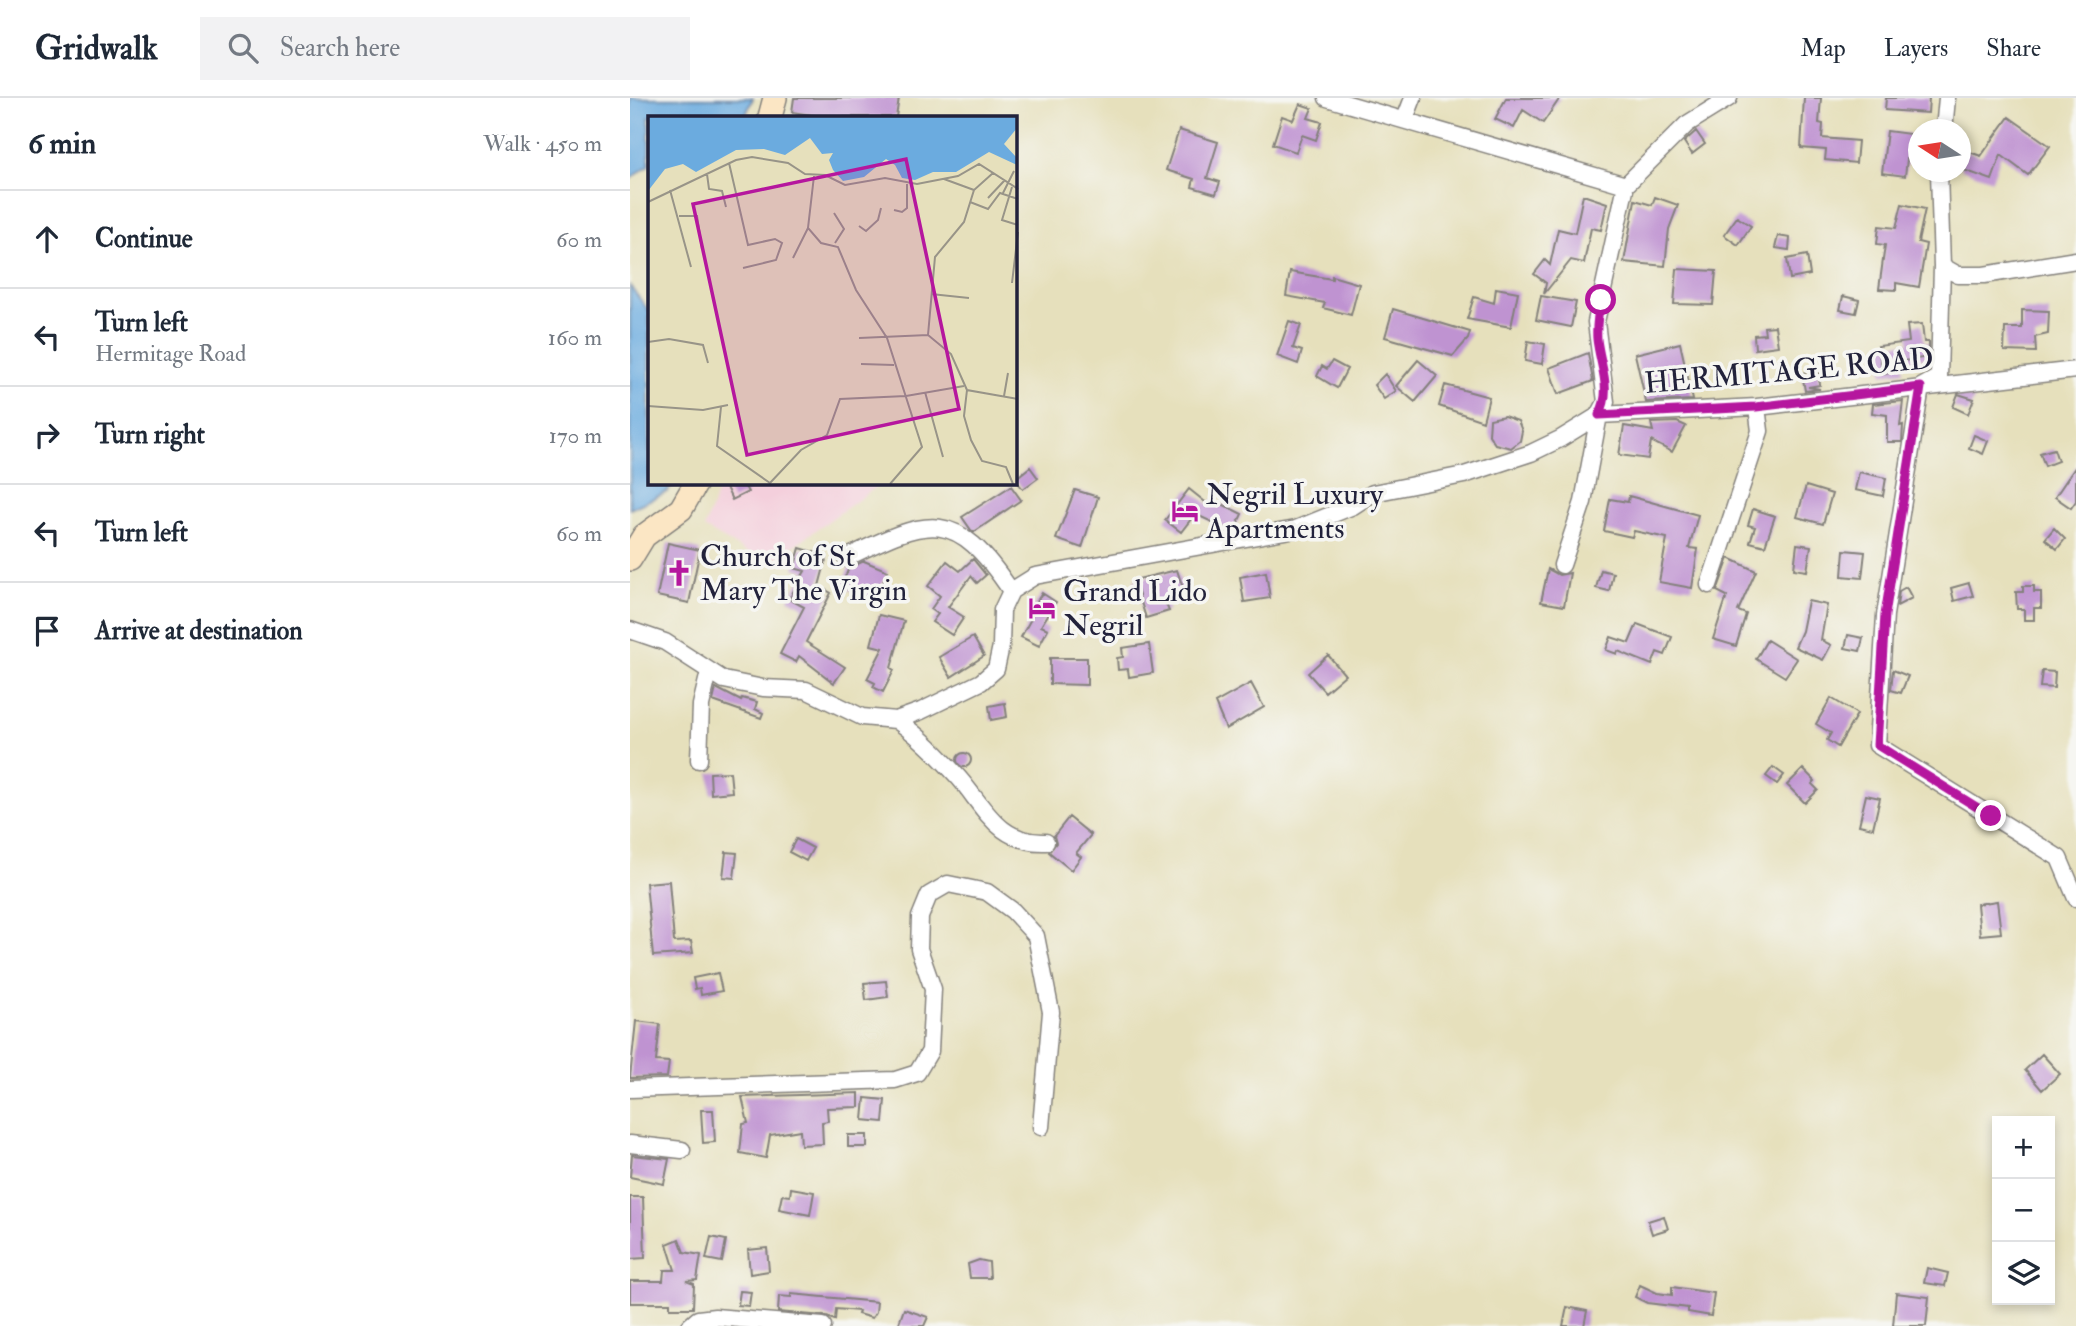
<!DOCTYPE html>
<meta charset="utf-8">
<style>
:root{--surface:#fff;--page:#f2f2f3;--text:#1f2937;--muted:#747a83;--line:#e0e1e3}
body{margin:0;font-family:"IM FELL Double Pica",serif;background:var(--page);color:var(--text)}
.controls{position:absolute;right:21px;bottom:21px;display:grid;overflow:hidden;border-radius:0px;box-shadow:0 4px 10px #0003}
.controls button{width:63px;height:63px;display:grid;place-items:center;padding:0;border:0;border-bottom:2px solid var(--line);background:var(--surface);color:var(--text);font:35px sans-serif}
.compass{position:absolute;left:1278px;top:21px;width:63px;height:63px;border-radius:50%;background:var(--surface);box-shadow:0 4px 10px #0003;rotate:282deg}
.stop{position:absolute;width:21px;height:21px;margin:-16px;border:5px solid #b5179e;border-radius:50%;background:#fff}
.stop.end{background:#b5179e;border-color:#fff;box-shadow:0 2px 7px #0008}
.list{margin:0;padding:0;list-style:none}
h2{display:flex;justify-content:space-between;align-items:center;height:91px;margin:0;padding:0 28px;font-size:30px}
h2 small{font-size:23px;font-weight:400;color:var(--muted)}
.list li{display:grid;grid-template-columns:46px 1fr auto;gap:21px;align-items:center;box-sizing:border-box;height:98px;padding:0 28px;border-top:2px solid var(--line)}
.list b{display:block;font-size:26px;white-space:nowrap}
.list p{margin:0;font-size:23px;white-space:nowrap;color:var(--muted)}
.list em{font-size:23px;font-style:normal;color:var(--muted)}
.icon{flex:none;width:38px;height:38px;fill:none;stroke:currentColor;stroke-width:2;stroke-linecap:round;stroke-linejoin:round}
.map{position:relative;flex:none;width:1446px;height:1228px;overflow:hidden}
header{display:flex;align-items:center;gap:42px;box-sizing:border-box;height:98px;padding:0 35px;background:var(--surface);border-bottom:2px solid var(--line)}
header strong{font-size:33px}
nav{display:flex;gap:38px;margin-inline-start:auto;font-size:24px}
.search{width:490px;height:63px;background:var(--page);display:flex;align-items:center;gap:18px;box-sizing:border-box;padding:0 24px;border-radius:0px;color:var(--muted);font-size:26px}
main{display:flex}
aside{flex:1;background:var(--surface)}
.map>svg:first-child{display:block}
</style>
<header>
<strong>Gridwalk</strong>
<div class="search"><svg class="icon" aria-label="search" viewBox="0 0 24 24"><circle cx="10" cy="10" r="6"/><path d="M15 15l6 6"/></svg>Search here</div>
<nav><a>Map</a><a>Layers</a><a>Share</a></nav>
</header>
<main>
<aside>
<h2>6 min<small>Walk · 450 m</small></h2>
<ul class="list">
<li><svg class="icon" aria-label="ahead" viewBox="0 0 24 24"><path d="M12 20V5M6 11l6-6 6 6"/></svg><div><b>Continue</b></div><em>60 m</em></li>
<li><svg class="icon" aria-label="left" viewBox="0 0 24 24"><path d="M17 20v-9H6M10 6l-5 5 5 5"/></svg><div><b>Turn left</b><p>Hermitage Road</p></div><em>160 m</em></li>
<li><svg class="icon" aria-label="right" viewBox="0 0 24 24"><path d="M7 20v-9h11M14 6l5 5-5 5"/></svg><div><b>Turn right</b></div><em>170 m</em></li>
<li><svg class="icon" aria-label="left" viewBox="0 0 24 24"><path d="M17 20v-9H6M10 6l-5 5 5 5"/></svg><div><b>Turn left</b></div><em>60 m</em></li>
<li><svg class="icon" aria-label="arrive" viewBox="0 0 24 24"><path d="M6 21V4h12l-3 4 3 4H6"/></svg><div><b>Arrive at destination</b></div></li>
</ul>
</aside>
<div class="map">
<svg width="1446" height="1228" viewBox="0 0 1446 1228">
<rect width="100%" height="100%" fill="#f6f6f2"/>
<filter id="ink" filterUnits="userSpaceOnUse"><feTurbulence type="fractalNoise" baseFrequency=".0143" numOctaves="2"/><feDisplacementMap in="SourceGraphic" scale="14" xChannelSelector="R" yChannelSelector="G"/><feConvolveMatrix kernelMatrix="1 2 1 2 8 2 1 2 1" color-interpolation-filters="sRGB"/></filter>
<filter id="wash" filterUnits="userSpaceOnUse"><feTurbulence type="fractalNoise" baseFrequency=".00686" numOctaves="4" result="noise"/><feDisplacementMap in="SourceGraphic" scale="28" xChannelSelector="R" yChannelSelector="G"/><feGaussianBlur stdDeviation="1.57" result="paint"/><feColorMatrix in="noise" values="0 0 0 0 0 0 0 0 0 0 0 0 0 0 0 0 0 1.4 0 .05"/><feComposite in="paint" operator="in"/></filter>
<g filter="url(#wash)">
<rect width="100%" height="100%" fill="#e6e0bc"/>
<!-- built -->
<path fill="#f4cfdc" d="M91,385H252L138,466L74,430Z"/>
<!-- water -->
<path fill="#6babdf" stroke="#46668d" stroke-width="2" d="M0,0H123L115,19H19V67L0,81Z
M0,188L19,213V385H44L37,394L0,411Z"/>
<g id="blocks">
<!-- building -->
<path fill="#bf93d1" d="M164,0H269L266,19H194L162,14Z
M876,0H930L913,25L893,12L884,30L865,21Z
M1174,0H1191L1189,25L1193,26L1192,40L1228,43L1226,65L1195,62L1196,52L1171,50Z
M1256,0H1299L1298,15L1255,12Z
M670,6L682,10L678,20L692,24L686,42L672,37L666,54L643,46L652,18L663,22Z
M1379,19L1420,48L1398,77L1371,57L1362,82L1331,71V51L1351,58Z
M549,32L588,44L577,80L590,84L586,96L562,89L564,81L536,72Z
M1066,33L1075,46L1062,56L1054,44Z
M1257,33L1280,36L1275,78L1252,75Z
M953,97L977,105L971,132L961,130L954,165L941,162L914,196L916,185L904,176L915,162L920,167L928,131L945,135Z
M1025,99L1048,107L1039,131L1035,168L994,164L1005,102L1022,107Z
M1272,106L1295,111L1288,144L1296,146L1289,189L1266,185V192L1249,191L1255,147L1247,146L1249,128L1266,130Z
M1107,119L1121,128L1108,147L1094,137Z
M1148,138L1160,140L1159,152L1145,150Z
M1177,157L1180,177L1160,181L1157,161Z
M1047,171L1086,173L1083,207L1044,206Z
M660,174L702,181V178L729,186L721,217L693,210L695,205L656,198Z
M866,190L888,194L881,229L837,221L844,199L864,205Z
M911,198L946,204L941,229L906,222Z
M1213,198L1229,202L1226,215L1210,212Z
M763,211L840,234L838,241L823,258L755,239Z
M1392,212L1419,213L1418,236L1405,239L1406,254L1374,253L1375,230H1392Z
M659,223L671,227L663,250L672,253L668,266L647,258Z
M1292,226L1294,244H1299V259L1273,263L1274,273L1253,276L1248,248L1279,244L1277,227Z
M1145,228L1148,248L1125,251L1124,237L1135,236L1134,229Z
M898,243L915,246L912,266L895,263Z
M1050,245L1063,302L1016,304L1005,256Z
M958,255L963,283L928,296L919,270Z
M788,262L807,278L785,304L766,288Z
M702,263L717,271L707,290L687,278L692,268L697,271Z
M1188,272L1190,287L1178,289L1190,291L1175,293L1172,275Z
M755,276L766,293L754,301L744,287Z
M815,287L859,299L853,323L809,308Z
M1328,296L1344,301L1338,316L1323,309Z
M1273,303L1270,328L1273,327L1272,344H1257V317L1242,315L1243,306Z
M874,318L888,323L892,333L890,343L881,350L865,346L859,337L860,321Z
M1047,324L1056,328L1042,354L1021,343L1018,361L989,357L994,328L1023,333L1021,325Z
M1344,337L1358,343L1353,356L1339,350Z
M1424,351L1428,363L1415,368L1410,355Z
M1446,368V403L1441,410L1425,399Z
M400,369L408,380L393,391L385,381Z
M1229,374L1256,380L1253,398L1225,392Z
M94,385H113L118,394L102,402Z
M381,388L391,402L344,434L341,432L332,419Z
M1176,388L1202,396L1193,426L1167,419Z
M559,391L579,407L582,401L612,416L605,431L599,432L565,416L551,434L535,422Z
M445,392L468,399L452,450L426,441Z
M999,398L1068,417L1059,450L1068,451L1062,490L1029,484L1037,440L1004,433L1002,439L974,433L980,401L998,404Z
M1123,411L1145,418L1135,448L1120,444L1125,429L1118,427Z
M1424,430L1435,441L1427,451L1415,441Z
M38,445L70,452L59,505L27,498Z
M1167,446L1181,448L1177,473L1164,471Z
M170,450L197,458L189,488L201,495L176,544L215,569L204,585L169,558L166,564L150,556L174,509L159,501L175,473L164,470Z
M1214,452L1235,454L1232,480L1212,478Z
M1099,460L1126,473L1108,513L1116,516L1106,548L1083,541L1097,498L1087,493Z
M343,461L356,477L347,485L341,478L318,509L334,519L322,537L302,524L308,516L301,511L310,498L298,488L317,463L330,473Z
M234,463L258,473L245,503L211,488L219,470Z
M918,471L929,477L940,475L934,508L911,504Z
M547,472L556,499L536,506L539,513L516,520L504,482Z
M971,472L983,475L979,493L966,490Z
M636,474L640,500L614,504L610,479Z
M1339,485L1343,498L1324,503L1321,490Z
M1393,488H1404V494H1411V510H1404V522H1394V511H1387L1386,494H1393Z
M1276,489L1282,500L1267,508L1269,493Z
M412,495L426,504L411,528L418,531L409,548L391,539L402,519L399,516Z
M1178,503L1197,507L1191,542L1201,547L1193,562L1165,549L1172,533Z
M249,517L274,523L261,570L264,572L253,594L243,589L245,585L237,581L253,550L241,547Z
M1007,526L1042,539L1035,557L1027,554L1022,567L988,553L987,556L976,552L981,539L999,545Z
M1218,537L1233,540L1230,553L1215,550Z
M343,539L354,558L321,579L309,559Z
M1137,542L1167,561L1155,579L1126,561Z
M519,546L523,575L499,579L498,571L488,572L487,560L493,559L492,550Z
M698,557L715,577L695,594L678,575Z
M420,560H457V587L420,586Z
M1263,572L1278,578L1271,595L1261,592Z
M1412,573L1425,574L1424,590L1410,589Z
M621,585L634,609L596,631L585,605Z
M86,590L111,603L112,600L127,604L125,611L133,615L131,620L83,603Z
M1201,600L1227,616L1208,649L1197,642L1201,635L1186,626Z
M375,605L377,619L361,622L359,608Z
M327 662a7 7 0 1 1 14 0a7 7 0 1 1-14 0Z
M1143,669L1154,677L1147,686L1136,678Z
M1173,671L1185,683L1182,686L1188,692L1175,705L1157,687Z
M100,674L102,694L81,696L80,675Z
M1236,697L1250,700L1243,730L1229,727Z
M439,719L461,737L446,755L451,759L441,772L419,754L426,745L424,738Z
M166,741L183,750L176,763L159,754Z
M96,754L107,755L104,780L93,779Z
M39,783L44,844L61,843L63,855L23,858L16,785Z
M1367,803L1371,835L1350,837L1347,806Z
M88,875L92,893L71,897L70,890L65,891L63,880Z
M256,883L258,899L236,902L234,885Z
M6,923L30,926L26,963L39,964L37,979L0,980Z
M1412,956L1430,976L1412,992L1395,972Z
M229,995V1009L197,1010L198,1023L192,1024L193,1046L171,1047L170,1032L140,1037L136,1060L110,1055L113,1026L118,1025L112,999Z
M235,1000L255,1002L253,1024L233,1022Z
M71,1012H83L85,1044L73,1045Z
M218,1037H237V1049H218Z
M2,1057L39,1061L34,1086L0,1079Z
M161,1090L184,1094L180,1117L149,1111L152,1097L160,1098Z
M0,1099H13L15,1160L0,1161Z
M1034,1118L1038,1131L1022,1136L1018,1123Z
M81,1139L96,1142L92,1164L76,1161Z
M49,1141L54,1154L71,1157L67,1182L56,1183L64,1186L63,1210H40V1205H0V1183H33L34,1172H45L37,1146Z
M137,1150L139,1173L120,1176L118,1152Z
M349,1162L359,1164L360,1180H340L338,1166Z
M1297,1170L1318,1175L1315,1188L1294,1185Z
M1010,1187L1027,1195L1042,1197V1189L1084,1195L1081,1218L1058,1214V1210L1017,1205L1005,1199Z
M110,1193L121,1194L119,1208L108,1207Z
M1266,1195L1299,1199L1296,1228H1263Z
M161,1196L247,1204L246,1214L242,1220L228,1216L229,1213L206,1211L205,1222L194,1218L148,1214L149,1198L161,1199Z
M937,1209L957,1213L954,1228H933Z
M274,1211L298,1219L294,1228H268Z"/>
</g>
</g>
<g filter="url(#ink)">
<use href="#blocks" fill-opacity="0" stroke="#84817c" stroke-width="2"/>
<g fill="none" stroke-linecap="round" stroke-linejoin="round">
<defs>
<path id="street" d="M697,0L996,87
M775,21L783,0
M1314,32L1317,0
M1309,74L1312,168L1309,279L1291,289L1255,517L1247,647L1429,760L1446,800
M1312,168L1328,177H1354L1446,162
M216,460C300,419 325,409 381,493
M932,467L953,404L969,317L976,304L966,224L996,87L1057,26L1099,0
M1079,487L1130,333L1127,309
M0,532L35,544L94,582L133,590L176,592L232,619L266,622L291,613L351,584L366,571L371,548L372,512L381,493L405,478L666,431L723,408L743,395L834,377L901,355L930,341L969,317L1127,309L1446,272
M266,622C290,638 310,659 329,680C355,710 369,746 416,744
M69,662L71,607L79,574
M0,991L265,982L287,975L300,953L303,891L289,851L290,819L299,797L318,786L357,794L383,813L406,838L421,914L411,1029
M0,1046L52,1052
M60,1228L68,1221L85,1219L193,1228"/>
<path id="secondary" d="M140,19L145,0
M0,461L14,438L51,411L66,385"/>
</defs>
<!-- street casing -->
<use href="#street" stroke="#84817c" stroke-width="19"/>
<!-- secondary casing -->
<use href="#secondary" stroke="#84817c" stroke-width="26"/>
<!-- street -->
<use href="#street" stroke="#fff" stroke-width="16"/>
<!-- secondary -->
<use href="#secondary" stroke="#fbe6c4" stroke-width="23"/>
</g>
</g>
<g fill="none" stroke-linecap="round" stroke-linejoin="round" filter="url(#ink)">
<!-- route -->
<path stroke="#b5179e" stroke-width="9" d="M971,202C968,215 966,227 967,241C970,268 983,292 969,317L1126,309L1291,289L1255,517L1247,647L1361,718"/>
</g>
<!-- icons -->
<defs>
<symbol id="hotel-bare" viewBox="-9 -9 18 18"><path d="M-6-4.5h1.5V1H6V5H4.5V3h-9V5H-6ZM-4 0a1.8 1.8 0 1 1 3.6 0ZM.5 0V-2.5h3Q6-2.5 6 0Z" fill="#b5179e" stroke="#f6f6f2" stroke-width="2.5" paint-order="stroke"/></symbol>
<symbol id="church-bare" viewBox="-9 -9 18 18"><path d="M-1.2-6h2.4v3.5h3.3v2.4h-3.3V6h-2.4V-.1h-3.3v-2.4h3.3Z" fill="#b5179e" stroke="#f6f6f2" stroke-width="2.5" paint-order="stroke"/></symbol>
</defs>
<g fill-rule="evenodd">
<use href="#hotel-bare" x="536" y="394" width="38" height="38"/>
<use href="#church-bare" x="30" y="456" width="38" height="38"/>
<use href="#hotel-bare" x="393" y="491" width="38" height="38"/>
</g>
<g text-anchor="middle" dominant-baseline="central" stroke-width="7" stroke-linejoin="round" paint-order="stroke">
<!-- street labels -->
<g font-size="30" fill="#22223b" stroke="#f6f6f2">
<text transform="translate(1159 273) rotate(-5)">HERMITAGE ROAD</text>
</g>
<!-- poi labels -->
<g font-size="30" fill="#22223b" stroke="#f6f6f2" text-anchor="start">
<text x="576" y="396">Negril Luxury<tspan x="576" dy="34">Apartments</tspan></text>
<text x="70" y="458">Church of St<tspan x="70" dy="34">Mary The Virgin</tspan></text>
<text x="433" y="493">Grand Lido<tspan x="433" dy="34">Negril</tspan></text>
</g>
</g>
<!-- overview -->
<g transform="translate(18 18)">
<rect width="369" height="369" fill="#e6e0bc"/>
<path d="M0,1H369V12L356,28L369,42V49L341,36L308,56H285L267,64L254,62L247,49L238,43L216,61L195,65L185,54L181,44L185,37L174,38L162,22L137,39L116,33L88,34L48,56L35,48L17,53L0,75Z" fill="#6babdf"/>
<path fill="none" stroke="#989488" stroke-width="2" d="M81,47L100,129L127,123L134,127L128,144L95,152M59,58L61,73L74,75L78,91M166,60L160,112L173,127L190,131L208,174L239,222L274,331L242,368M296,63L326,74M364,71L354,104L370,109M22,74L43,151M355,77L366,55M340,82L356,65M0,86L88,44L104,41L140,47L157,58L177,59L197,69L237,62L269,68L310,60L331,48L370,73M322,86L340,93L352,77L370,83M246,94L254,96L259,92V68M186,97L196,113L187,127M31,100H49L54,133M211,110L218,115L230,104L233,92M145,142L160,112M364,167L370,116M283,178L321,182M280,219L287,141L316,106L326,74L345,57M211,222L280,219L303,238L319,274L370,283M0,226L21,223L55,229L60,247M213,248L246,249M319,274L316,300L323,324L334,345L358,351L365,368M277,276L295,341M356,280L360,257M0,290L55,294L80,289M73,291L69,330L122,367M121,368L153,334L179,319L192,283L258,280L316,270"/>
<path fill="#b5179e" fill-opacity="0.15" stroke="#b5179e" stroke-width="3.5" d="M258,43L311,293L99,339L45,88Z"/>
<rect width="369" height="369" fill="none" stroke="#22223b" stroke-width="3.5"/>
</g>
</svg>
<div class="controls">
<button>+</button>
<button>−</button>
<button><svg class="icon" aria-label="layers" viewBox="0 0 24 24"><path d="M12 4l9 5-9 5-9-5zM3 14l9 5 9-5"/></svg></button>
</div>
<svg class="compass" viewBox="-18 -18 36 36"><path d="M0-13l5 13h-10z" fill="#e53935"/><path d="M0 13l5-13h-10z" fill="#747a83"/></svg>
<div class="stop" style="left:971px;top:202px"></div>
<div class="stop end" style="left:1361px;top:718px"></div>
</div>
</main>
